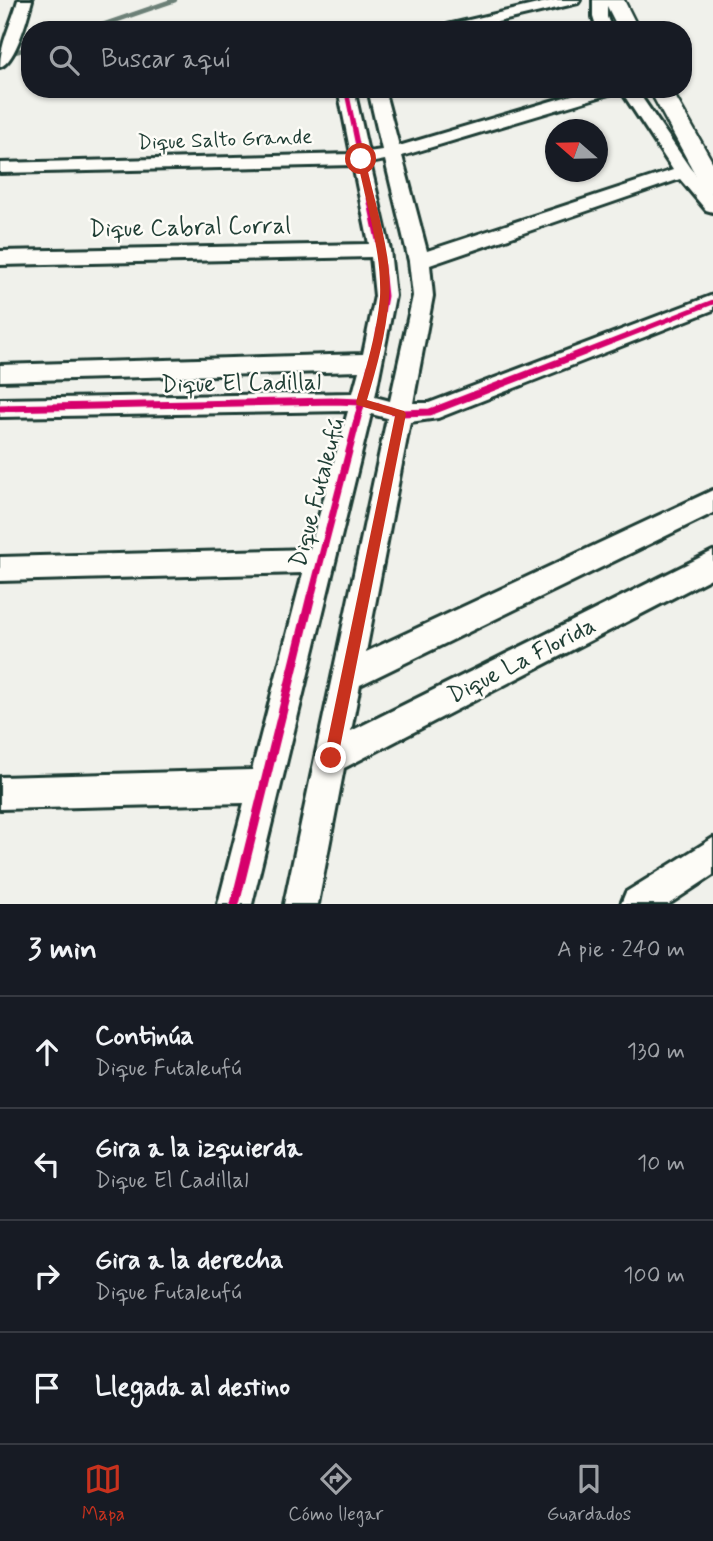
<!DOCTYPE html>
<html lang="es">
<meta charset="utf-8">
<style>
:root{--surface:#171b24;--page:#242831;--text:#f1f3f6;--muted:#9ea1a6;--line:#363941;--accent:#c8321e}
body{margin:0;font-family:Mynerve,sans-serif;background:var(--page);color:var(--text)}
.compass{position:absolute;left:545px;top:119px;width:63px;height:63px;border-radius:50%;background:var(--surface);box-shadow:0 2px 5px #0004;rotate:290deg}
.stop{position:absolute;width:21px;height:21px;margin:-16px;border:5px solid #c8321e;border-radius:50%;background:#fff}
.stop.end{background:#c8321e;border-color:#fff;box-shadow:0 2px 7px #0008}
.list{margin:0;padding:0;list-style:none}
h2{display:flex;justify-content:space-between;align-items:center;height:91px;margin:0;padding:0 28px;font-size:30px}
h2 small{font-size:23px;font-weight:400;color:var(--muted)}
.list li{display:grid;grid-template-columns:46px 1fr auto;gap:21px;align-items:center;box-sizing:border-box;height:112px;padding:0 28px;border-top:2px solid var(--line)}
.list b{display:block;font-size:26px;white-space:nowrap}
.list p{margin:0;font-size:23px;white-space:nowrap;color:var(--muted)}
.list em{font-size:23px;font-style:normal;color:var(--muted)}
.icon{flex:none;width:38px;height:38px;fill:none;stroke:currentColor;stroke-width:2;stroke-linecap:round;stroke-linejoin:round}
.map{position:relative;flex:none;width:713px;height:904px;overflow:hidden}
.search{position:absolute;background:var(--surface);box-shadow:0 2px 5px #0004;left:21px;right:21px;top:21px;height:77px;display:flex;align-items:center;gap:18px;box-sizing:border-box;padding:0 24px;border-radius:28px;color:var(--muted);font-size:26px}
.sheet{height:539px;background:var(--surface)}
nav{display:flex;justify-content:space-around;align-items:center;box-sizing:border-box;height:98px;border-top:2px solid var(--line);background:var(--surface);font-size:19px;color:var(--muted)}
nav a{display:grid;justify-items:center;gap:4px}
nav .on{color:var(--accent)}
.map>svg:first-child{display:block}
</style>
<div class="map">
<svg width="713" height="904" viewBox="0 0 713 904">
<rect width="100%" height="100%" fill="#f0f1eb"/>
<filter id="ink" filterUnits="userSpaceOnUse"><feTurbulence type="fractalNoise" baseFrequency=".0143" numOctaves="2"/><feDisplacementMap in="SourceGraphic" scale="14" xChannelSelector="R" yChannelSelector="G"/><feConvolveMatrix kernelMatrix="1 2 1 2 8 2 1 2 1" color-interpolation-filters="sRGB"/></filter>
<g filter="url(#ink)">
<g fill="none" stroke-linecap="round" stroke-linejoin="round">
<!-- stream -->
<path stroke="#6c8077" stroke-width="4.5" d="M88,30L175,0
M0,56L30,48"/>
<defs>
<path id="street" d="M18,0H32C28,15 16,62 0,67C0,43 12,23 18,0Z
M555,0H580L578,3L464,30H437L439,27Z
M593,0H607V17L612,30H597L593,17Z
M338,89H354L368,152L382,150L368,89H384L399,146L592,89H618L616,92L402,156L427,251L673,170L620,89H636L690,168L713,194V212L706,210L680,179L430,265L433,296L413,403H429L713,295V310L438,418L410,422L366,652L713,490V513L360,685L351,731L713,551V577L344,768L318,904H284L387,418L371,414L252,904H218L244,803L0,809V777L252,770L303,573L0,581V557L310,549L348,411L0,417V399L353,393L359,371L0,381V365L363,354L375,296L371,257L0,265V251L369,244L353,165L0,173V163L351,154ZM385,160L409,261L413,296L390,401L375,397L395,296L390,250L370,163Z
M713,838V875L669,904H621L626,892Z"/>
<path id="secondary" d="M604,0H624L639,30H619Z
M649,89H671L713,163V193L704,190L701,185Z"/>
</defs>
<!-- street casing -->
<use href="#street" stroke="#1f3d34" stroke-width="6"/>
<!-- secondary casing -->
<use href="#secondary" stroke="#1f3d34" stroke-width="5"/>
<!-- street -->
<use href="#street" fill="#fdfcf7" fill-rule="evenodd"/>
<!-- secondary -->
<use href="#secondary" fill="#fdfcf7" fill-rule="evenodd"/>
<defs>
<path id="cycleway-far3" d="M346,89L360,157"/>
<path id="cycleway-far2" d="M360,155L380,250L385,296L375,353
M583,353L713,302"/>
<path id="cycleway-far1" d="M0,408L334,401L361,402L401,413L430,412L587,351
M311,598L375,351"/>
<path id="cycleway" d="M235,904L311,596"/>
</defs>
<!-- cycleway-far3 casing -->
<use href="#cycleway-far3" stroke="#fdfcf7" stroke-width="7"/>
<!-- cycleway-far2 casing -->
<use href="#cycleway-far2" stroke="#fdfcf7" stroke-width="9"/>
<!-- cycleway-far1 casing -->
<use href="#cycleway-far1" stroke="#fdfcf7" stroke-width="11"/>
<!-- cycleway casing -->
<use href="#cycleway" stroke="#fdfcf7" stroke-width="13"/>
<!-- cycleway-far3 -->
<use href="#cycleway-far3" stroke="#d6006c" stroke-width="4.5"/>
<!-- cycleway-far2 -->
<use href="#cycleway-far2" stroke="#d6006c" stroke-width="5"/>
<!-- cycleway-far1 -->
<use href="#cycleway-far1" stroke="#d6006c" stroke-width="7"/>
<!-- cycleway -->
<use href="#cycleway" stroke="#d6006c" stroke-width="9"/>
</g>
</g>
<!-- route -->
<path fill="#c8321e" d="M361,156L365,159C374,201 393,255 389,298C386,333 377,367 367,400L404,411L406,414L338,758L336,763L331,765L326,763L324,758L395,416L357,405L356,402C366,369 377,332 380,297C382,252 366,203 357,159Z"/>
<g text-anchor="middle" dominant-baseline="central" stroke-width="5" stroke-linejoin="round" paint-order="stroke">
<!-- far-street labels -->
<g font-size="21" fill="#1f3d34" stroke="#fdfcf7">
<text transform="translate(225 140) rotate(-2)">Dique Salto Grande</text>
</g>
<!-- street labels -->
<g font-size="24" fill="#1f3d34" stroke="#fdfcf7">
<text transform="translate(190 228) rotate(-1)">Dique Cabral Corral</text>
<text transform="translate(241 384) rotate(-1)">Dique El Cadillal</text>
<text transform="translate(318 493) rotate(-75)">Dique Futaleufú</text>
<text transform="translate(522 661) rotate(-27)">Dique La Florida</text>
</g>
</g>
</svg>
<svg class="compass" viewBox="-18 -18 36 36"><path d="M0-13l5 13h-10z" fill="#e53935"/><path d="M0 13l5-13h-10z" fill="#9ea1a6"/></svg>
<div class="stop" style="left:361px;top:159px"></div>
<div class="stop end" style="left:331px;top:758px"></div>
<div class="search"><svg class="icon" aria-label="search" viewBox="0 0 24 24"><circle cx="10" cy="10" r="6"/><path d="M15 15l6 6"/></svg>Buscar aquí</div>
</div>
<section class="sheet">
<h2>3 min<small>A pie · 240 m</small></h2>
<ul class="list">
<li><svg class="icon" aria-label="ahead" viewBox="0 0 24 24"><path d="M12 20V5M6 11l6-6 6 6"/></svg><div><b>Continúa</b><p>Dique Futaleufú</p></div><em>130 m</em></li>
<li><svg class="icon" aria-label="left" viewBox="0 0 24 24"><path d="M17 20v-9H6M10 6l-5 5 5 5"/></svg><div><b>Gira a la izquierda</b><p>Dique El Cadillal</p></div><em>10 m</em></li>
<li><svg class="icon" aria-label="right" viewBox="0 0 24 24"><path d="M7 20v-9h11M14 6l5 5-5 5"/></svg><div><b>Gira a la derecha</b><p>Dique Futaleufú</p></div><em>100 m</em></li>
<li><svg class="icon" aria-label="arrive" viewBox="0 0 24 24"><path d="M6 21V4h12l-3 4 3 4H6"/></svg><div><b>Llegada al destino</b></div></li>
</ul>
</section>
<nav>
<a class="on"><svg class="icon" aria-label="map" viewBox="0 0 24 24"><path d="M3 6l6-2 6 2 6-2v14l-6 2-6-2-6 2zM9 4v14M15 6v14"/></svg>Mapa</a>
<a><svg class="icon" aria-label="directions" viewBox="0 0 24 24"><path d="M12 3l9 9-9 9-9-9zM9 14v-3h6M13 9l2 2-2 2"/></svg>Cómo llegar</a>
<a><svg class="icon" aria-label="saved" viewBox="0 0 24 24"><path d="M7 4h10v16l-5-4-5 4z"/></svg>Guardados</a>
</nav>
